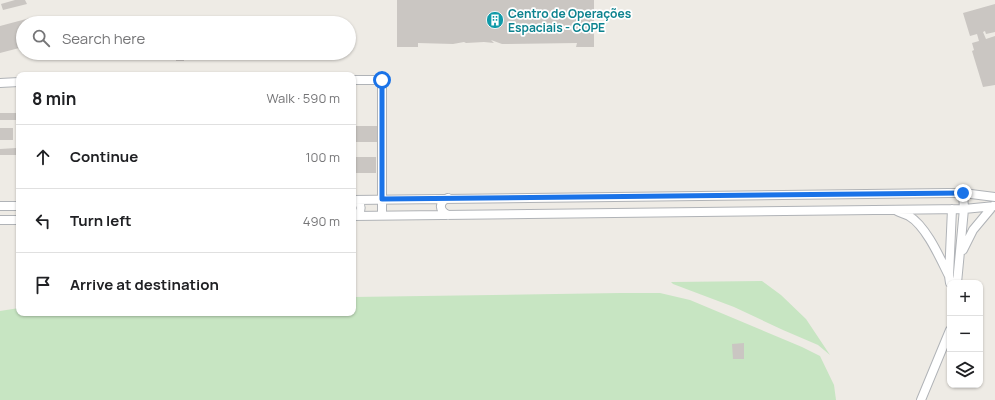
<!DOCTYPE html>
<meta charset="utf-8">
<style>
:root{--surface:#fff;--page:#f6f6f6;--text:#202124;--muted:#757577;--line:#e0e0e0}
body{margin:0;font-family:Manrope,sans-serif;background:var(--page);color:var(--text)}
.controls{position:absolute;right:12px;bottom:12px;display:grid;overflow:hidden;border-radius:8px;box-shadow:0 1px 3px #0004}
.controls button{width:36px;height:36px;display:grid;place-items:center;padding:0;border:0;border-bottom:1px solid var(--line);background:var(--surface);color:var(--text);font:20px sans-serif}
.stop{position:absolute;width:12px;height:12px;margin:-9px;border:3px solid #1a73e8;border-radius:50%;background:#fff}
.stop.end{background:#1a73e8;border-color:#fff;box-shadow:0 1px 4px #0008}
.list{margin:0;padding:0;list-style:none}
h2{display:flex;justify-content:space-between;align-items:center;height:52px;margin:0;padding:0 16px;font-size:17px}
h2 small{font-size:13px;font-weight:400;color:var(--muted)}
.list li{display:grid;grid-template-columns:26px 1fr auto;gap:12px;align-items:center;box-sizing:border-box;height:64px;padding:0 16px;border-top:1px solid var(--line)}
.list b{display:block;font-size:15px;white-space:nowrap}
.list em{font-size:13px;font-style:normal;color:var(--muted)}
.icon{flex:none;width:22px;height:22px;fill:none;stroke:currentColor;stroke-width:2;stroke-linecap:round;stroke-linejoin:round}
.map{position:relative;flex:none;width:995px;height:400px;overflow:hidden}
.search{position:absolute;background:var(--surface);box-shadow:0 1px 3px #0004;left:16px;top:16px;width:340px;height:44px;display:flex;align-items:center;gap:10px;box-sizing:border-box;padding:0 14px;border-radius:22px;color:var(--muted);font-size:15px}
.panel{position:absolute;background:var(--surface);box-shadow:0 1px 3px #0004;left:16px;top:72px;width:340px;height:244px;border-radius:8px}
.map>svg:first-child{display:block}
</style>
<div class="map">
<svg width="995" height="400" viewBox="0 0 995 400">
<rect width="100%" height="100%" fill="#eeebe5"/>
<!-- green -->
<path fill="#c7e5c2" d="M762,281L781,295L806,319L830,355L818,345L783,330L734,307L673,284L671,282Z
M620,293H660L690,300L802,347L820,356L834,385L836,400H0V311L19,308V313H353V297Z"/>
<!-- building -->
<path fill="#cac6c2" d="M15,0H25L27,4L3,10L1,4Z
M397,0H594V47H576L577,43L502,44L491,40L494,43L484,42L466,43L464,42L453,44L418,43V47H397Z
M995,4V32L986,34L985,31L983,32L986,39L995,36V85L983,87L972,51L974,50L972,43L979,41L977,34L970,36L963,13Z
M30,18L31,23H23V47L0,53V26Z
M184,54V61H176V55Z
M0,113H16V120H0Z
M353,126H377V142H353Z
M0,128H13V140H0Z
M16,148V155H0V149Z
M353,157H376V173H353Z
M744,343V359H733L732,344Z"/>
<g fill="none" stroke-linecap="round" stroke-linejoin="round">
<defs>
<path id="minor" d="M353,80H382V215
M0,83L19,82
M448,198C438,202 439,211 448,215
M353,200L949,193H963L995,197
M353,200C363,203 363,212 354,216
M0,206H19
M897,211C901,213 905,214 909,216C926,226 940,258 949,276
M353,216L964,209L995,206
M0,220H19
M963,250L973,230L993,206
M950,283L949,276L952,209
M957,283L964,209L963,193
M921,400L950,330"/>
</defs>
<!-- minor casing -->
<use href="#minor" stroke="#b0b3b7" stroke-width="10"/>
<!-- minor -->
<use href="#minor" stroke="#fff" stroke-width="8"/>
</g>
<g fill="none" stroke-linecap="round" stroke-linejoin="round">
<!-- route -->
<path stroke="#1a73e8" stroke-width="5" d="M382,80V199L963,193"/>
</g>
<!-- icons -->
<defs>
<symbol id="building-disc" viewBox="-11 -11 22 22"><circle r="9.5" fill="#0f9aa8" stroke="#fff"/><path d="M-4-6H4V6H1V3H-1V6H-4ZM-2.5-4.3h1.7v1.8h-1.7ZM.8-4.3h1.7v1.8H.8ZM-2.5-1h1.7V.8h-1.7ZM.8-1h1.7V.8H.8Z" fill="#fff"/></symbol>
</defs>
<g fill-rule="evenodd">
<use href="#building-disc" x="485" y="10" width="20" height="20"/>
</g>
<g text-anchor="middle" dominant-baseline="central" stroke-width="3.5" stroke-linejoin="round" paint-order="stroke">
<!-- culture labels -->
<g font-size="12" font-weight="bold" fill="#0d838f" stroke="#fff" text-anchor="start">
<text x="508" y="13">Centro de Operações<tspan x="508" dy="14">Espaciais - COPE</tspan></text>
</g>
</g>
</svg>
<div class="controls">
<button>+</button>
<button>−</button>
<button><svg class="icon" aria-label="layers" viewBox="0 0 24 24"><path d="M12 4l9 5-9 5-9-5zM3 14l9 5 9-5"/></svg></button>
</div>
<div class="stop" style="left:382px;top:80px"></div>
<div class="stop end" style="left:963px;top:193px"></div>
<div class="search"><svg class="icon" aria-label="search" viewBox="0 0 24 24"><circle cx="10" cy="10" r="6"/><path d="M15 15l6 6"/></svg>Search here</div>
<section class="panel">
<h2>8 min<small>Walk · 590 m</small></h2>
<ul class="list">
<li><svg class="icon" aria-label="ahead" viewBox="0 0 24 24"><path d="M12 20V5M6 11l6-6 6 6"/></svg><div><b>Continue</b></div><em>100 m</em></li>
<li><svg class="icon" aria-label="left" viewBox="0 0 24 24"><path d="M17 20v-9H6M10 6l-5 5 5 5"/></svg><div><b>Turn left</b></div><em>490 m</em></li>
<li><svg class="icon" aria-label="arrive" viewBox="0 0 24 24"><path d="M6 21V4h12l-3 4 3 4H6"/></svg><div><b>Arrive at destination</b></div></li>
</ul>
</section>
</div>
